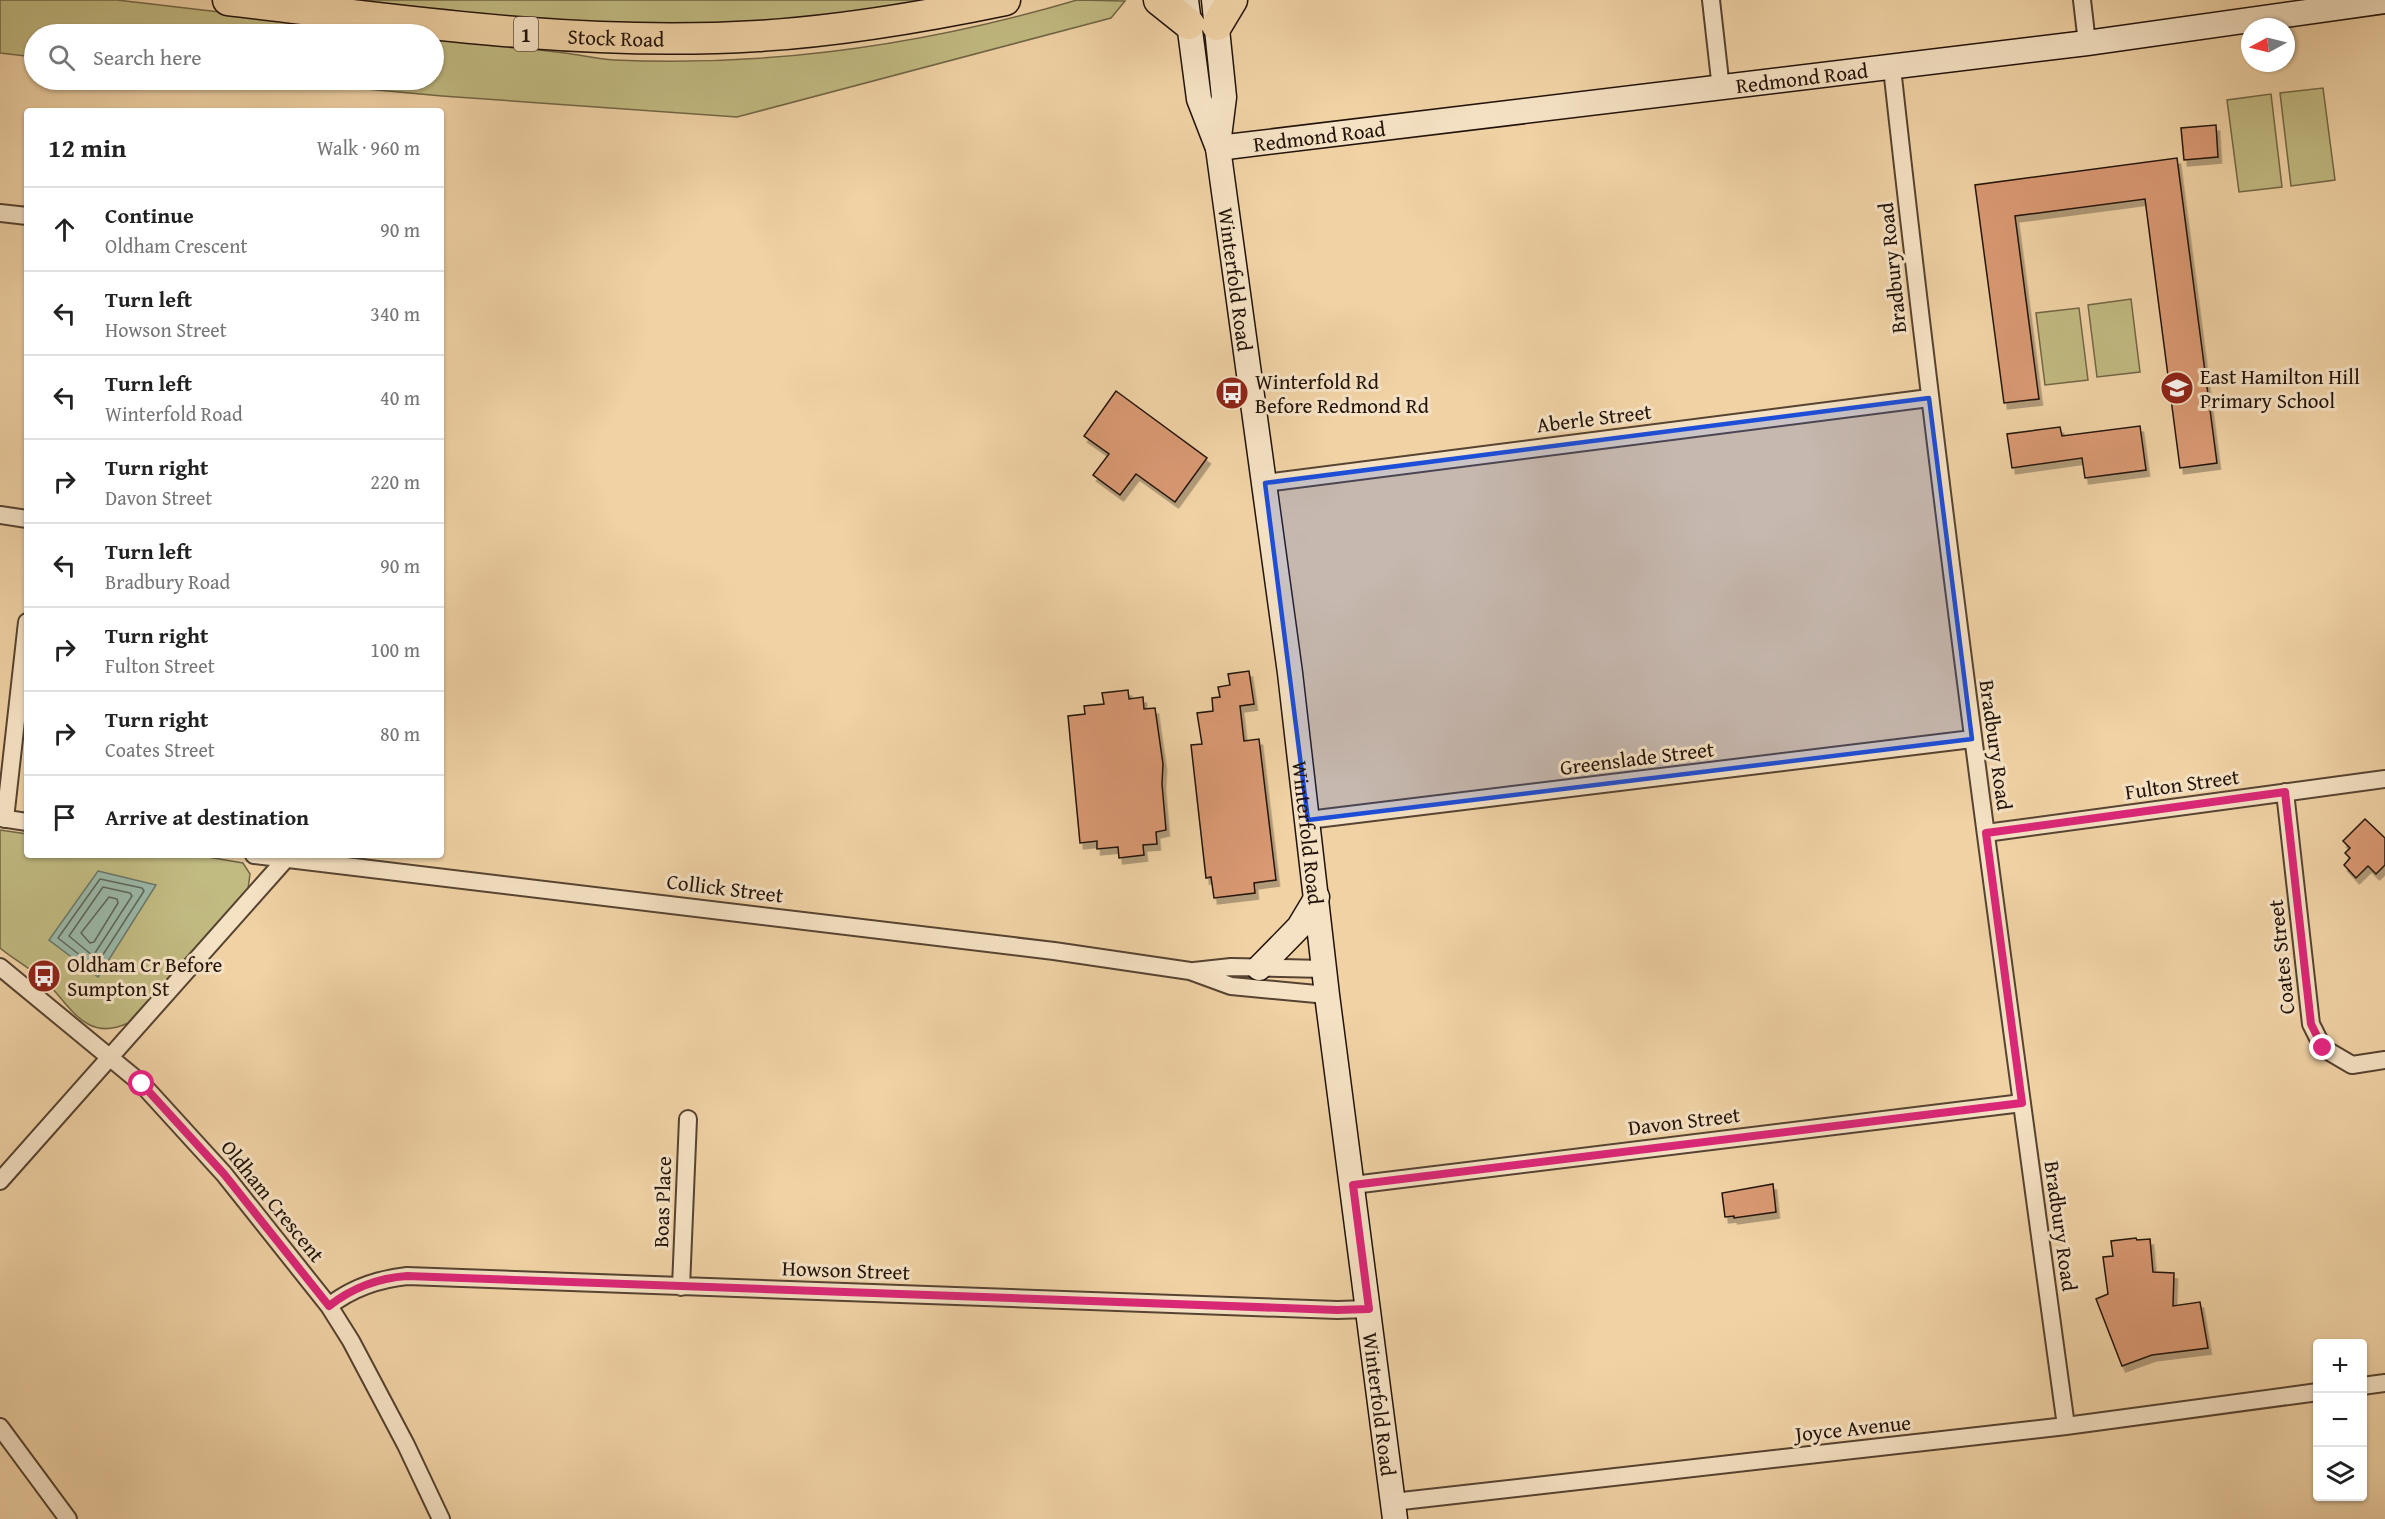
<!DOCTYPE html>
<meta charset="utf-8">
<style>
:root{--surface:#fff;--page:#f2f2f2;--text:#222;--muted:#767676;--line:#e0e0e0}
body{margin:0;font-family:"Gentium Book Plus",serif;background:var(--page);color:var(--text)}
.controls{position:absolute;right:18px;bottom:18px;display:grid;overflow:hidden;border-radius:6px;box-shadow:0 2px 4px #0004}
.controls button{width:54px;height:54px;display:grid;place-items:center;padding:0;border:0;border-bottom:2px solid var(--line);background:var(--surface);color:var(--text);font:30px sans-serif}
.compass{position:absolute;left:2241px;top:18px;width:54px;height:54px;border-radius:50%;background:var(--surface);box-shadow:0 2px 4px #0004;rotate:263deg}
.stop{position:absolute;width:18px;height:18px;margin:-14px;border:4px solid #db2777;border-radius:50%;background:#fff}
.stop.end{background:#db2777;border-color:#fff;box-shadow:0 2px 6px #0008}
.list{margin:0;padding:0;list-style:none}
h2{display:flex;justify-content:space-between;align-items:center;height:78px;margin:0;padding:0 24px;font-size:26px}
h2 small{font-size:20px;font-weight:400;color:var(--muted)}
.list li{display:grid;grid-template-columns:39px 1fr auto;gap:18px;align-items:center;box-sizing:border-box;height:84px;padding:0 24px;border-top:2px solid var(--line)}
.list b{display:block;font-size:22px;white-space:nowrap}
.list p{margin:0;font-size:20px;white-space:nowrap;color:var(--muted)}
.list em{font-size:20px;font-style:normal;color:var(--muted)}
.icon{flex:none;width:33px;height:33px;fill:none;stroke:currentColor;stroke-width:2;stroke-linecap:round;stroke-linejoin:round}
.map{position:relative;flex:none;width:2385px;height:1519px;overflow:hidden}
.search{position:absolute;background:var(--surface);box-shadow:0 2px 4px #0004;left:24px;top:24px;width:420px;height:66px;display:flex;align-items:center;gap:15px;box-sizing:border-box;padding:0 21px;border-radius:33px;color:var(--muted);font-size:22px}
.panel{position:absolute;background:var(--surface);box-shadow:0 2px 4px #0004;left:24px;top:108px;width:420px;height:750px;border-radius:6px}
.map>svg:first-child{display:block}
</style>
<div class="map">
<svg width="2385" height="1519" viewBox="0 0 2385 1519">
<defs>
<filter id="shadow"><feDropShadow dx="3.5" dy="6" stdDeviation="0" flood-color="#0004"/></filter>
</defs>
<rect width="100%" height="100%" fill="#f0d2a5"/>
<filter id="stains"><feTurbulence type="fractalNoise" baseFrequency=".00333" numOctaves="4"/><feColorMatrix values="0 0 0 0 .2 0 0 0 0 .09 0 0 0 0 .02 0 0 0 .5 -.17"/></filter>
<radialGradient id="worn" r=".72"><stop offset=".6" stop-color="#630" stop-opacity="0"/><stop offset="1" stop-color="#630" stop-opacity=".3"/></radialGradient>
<!-- green -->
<path fill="#c1ba81" stroke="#726646" stroke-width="1.5" d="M0,0H117L406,34H34V57L0,53Z
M339,0H941L778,22L601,26Z
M1077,0L1125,1L1111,18L737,117L442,96L269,80H434V38C477,43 521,48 565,53C581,55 598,59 614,60C770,67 928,44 1077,0Z
M2323,88L2335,180L2291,186L2280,93Z
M2271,94L2282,187L2239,192L2227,100Z
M2131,299L2140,372L2097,377L2088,305Z
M2079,308L2088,380L2045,385L2036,313Z
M0,830L27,834V855H196L243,863L250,874L248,889L128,1023C90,1041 74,1013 52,988C38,973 16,961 0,948Z"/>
<!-- water -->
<path fill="#9ab8a8" stroke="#6a7669" stroke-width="1.5" d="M98,871L156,885L98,977L49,940Z"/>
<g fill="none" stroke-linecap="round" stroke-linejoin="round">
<!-- shore -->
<path stroke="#5e6659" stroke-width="1.5" d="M100,879L142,888L144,891L95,967L58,938Z
M103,887L130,893L132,896L93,956L69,936Z
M109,897L117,899L118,903L94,942L90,943L81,933Z"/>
</g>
<!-- building -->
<path fill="#d99973" stroke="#22130a" stroke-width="1.5" filter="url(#shadow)" d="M2216,125L2218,157L2184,160L2181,128Z
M2177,158L2217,463L2180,468L2145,199L2015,216L2039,399L2004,403L1975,185Z
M1116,391L1207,458L1175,502L1136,474L1120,495L1093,475L1109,454L1084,436Z
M2140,426L2146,470L2085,478L2082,458L2012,468L2007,434L2060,427L2062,436Z
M1249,671L1254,704L1240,706L1244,741L1259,739L1276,880L1254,883L1255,893L1214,898L1211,877L1206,878L1191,745L1202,744L1197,713L1213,711L1212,698L1220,697L1218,687L1230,685L1228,674Z
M1128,690L1129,699L1143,697L1144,709L1155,708L1163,764L1162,784L1166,830L1156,832L1157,844L1143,845L1144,855L1119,858L1118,847L1097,849V841L1080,843L1068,716L1085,714L1084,706L1104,704L1102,693Z
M2365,819L2385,838V865L2376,874L2368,866L2356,878L2344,865L2350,858L2345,853L2350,848L2343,841Z
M1773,1184L1776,1212L1734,1218V1216L1725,1217L1722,1193Z
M2136,1238L2137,1240L2150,1239L2153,1272L2174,1273L2173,1306L2200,1302L2208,1348L2152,1355L2122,1366L2096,1299L2108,1294L2103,1257L2113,1256L2111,1241Z"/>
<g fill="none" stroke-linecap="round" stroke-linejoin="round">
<defs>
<path id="street" d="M1711,0L1721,89
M2082,0L2087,43
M1892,68C1942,522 2004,974 2066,1426
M0,213L27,216
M1265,483L1929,398
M0,515L27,519
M2285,792L2311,1024L2323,1048L2352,1065L2385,1060
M0,818L27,822
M5,819L27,622
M1308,820L1972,739
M1986,833L2385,779
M254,855L1054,951L1190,971L1231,986L1327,995
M0,967L142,1084L224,1174L329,1306L351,1341L406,1445L441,1519
M1194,971L1231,967L1325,969
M0,1181L285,860
M1353,1185L2022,1103
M681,1287L688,1119
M329,1306C352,1288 378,1279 407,1276L1337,1310L1369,1309
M2362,1386L2385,1383
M0,1427L68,1519
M1393,1502L2066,1426L2318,1392"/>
<g id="secondary">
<path id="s1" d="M1186,0L1199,99L1218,148L1290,673L1327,995L1395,1519"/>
<path d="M1214,0L1224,97L1218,145"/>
<path id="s2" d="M1218,148L2087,43L2385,1"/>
<path d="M1259,968L1299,927L1317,897"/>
</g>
<g id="highway">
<path id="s3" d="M228,0C404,21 580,47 758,36C841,31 923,17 1005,0"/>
<path d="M1159,0L1189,24"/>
<path d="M1217,25L1232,0"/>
</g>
</defs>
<!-- street casing -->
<use href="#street" stroke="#564331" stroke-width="20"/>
<!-- secondary casing -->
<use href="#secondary" stroke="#22130a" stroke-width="27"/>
<!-- highway casing -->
<use href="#highway" stroke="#22130a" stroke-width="33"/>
<!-- street -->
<use href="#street" stroke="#f5e2c4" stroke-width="16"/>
<!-- secondary -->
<use href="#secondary" stroke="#f5e2c4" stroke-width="24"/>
<!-- highway -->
<use href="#highway" stroke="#f0d2a5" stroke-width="30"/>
</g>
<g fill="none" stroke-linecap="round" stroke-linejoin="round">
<!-- route -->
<path stroke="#db2777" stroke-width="8" d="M142,1084L224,1174L329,1306C352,1288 378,1278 407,1276L1337,1310L1369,1309L1353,1185L2022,1103L1986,833L2285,792L2311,1024L2323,1048"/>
</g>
<!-- marked area -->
<path fill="#1d4ed8" fill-opacity="0.2" stroke="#1d4ed8" stroke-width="4.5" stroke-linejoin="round" d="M1929,398L1972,739L1308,820L1265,483Z"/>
<!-- icons -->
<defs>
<symbol id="school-disc" viewBox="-11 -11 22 22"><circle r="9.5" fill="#8f2418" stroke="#f5e2c4"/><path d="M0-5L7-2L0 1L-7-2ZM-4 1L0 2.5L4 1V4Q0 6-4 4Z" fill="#fff"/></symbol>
<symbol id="bus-disc" viewBox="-11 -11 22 22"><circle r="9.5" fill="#8f2418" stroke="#f5e2c4"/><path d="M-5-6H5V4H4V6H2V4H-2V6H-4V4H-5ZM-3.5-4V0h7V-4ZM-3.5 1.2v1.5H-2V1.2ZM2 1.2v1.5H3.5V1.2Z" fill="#fff"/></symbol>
</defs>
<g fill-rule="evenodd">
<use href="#school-disc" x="2158" y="369" width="38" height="38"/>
<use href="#bus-disc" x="1213" y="374" width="38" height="38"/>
<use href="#bus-disc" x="25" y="957" width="38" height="38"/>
</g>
<g text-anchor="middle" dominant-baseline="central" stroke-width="6" stroke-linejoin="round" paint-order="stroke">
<!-- shield labels -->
<rect fill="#f5e2c4" stroke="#615142" stroke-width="1.5" x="514" y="17" width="24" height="34" rx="4.5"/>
<g font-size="20" font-weight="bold" fill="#22130a">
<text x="526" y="34">1</text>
</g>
<!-- street labels -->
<g font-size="21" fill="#22130a" stroke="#f5e2c4">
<text stroke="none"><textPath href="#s3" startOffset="390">Stock Road</textPath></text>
<text stroke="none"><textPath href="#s2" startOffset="588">Redmond Road</textPath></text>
<text stroke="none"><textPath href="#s2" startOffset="102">Redmond Road</textPath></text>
<text transform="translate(1892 268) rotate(-96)">Bradbury Road</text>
<text stroke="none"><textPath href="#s1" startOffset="285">Winterfold Road</textPath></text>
<text transform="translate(1594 418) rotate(-7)">Aberle Street</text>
<text transform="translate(1996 745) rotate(82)">Bradbury Road</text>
<text transform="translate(1637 758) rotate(-7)">Greenslade Street</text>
<text transform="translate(2182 784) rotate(-8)">Fulton Street</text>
<text stroke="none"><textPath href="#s1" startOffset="843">Winterfold Road</textPath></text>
<text transform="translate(725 888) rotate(7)">Collick Street</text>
<text transform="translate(2281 957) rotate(-96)">Coates Street</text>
<text transform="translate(1684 1121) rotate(-7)">Davon Street</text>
<text transform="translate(273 1201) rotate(51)">Oldham Crescent</text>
<text transform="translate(662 1202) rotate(-88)">Boas Place</text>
<text transform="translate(2061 1226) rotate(82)">Bradbury Road</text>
<text transform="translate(846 1270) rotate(2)">Howson Street</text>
<text stroke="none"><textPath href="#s1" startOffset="1419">Winterfold Road</textPath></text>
<text transform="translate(1853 1428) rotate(-6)">Joyce Avenue</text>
</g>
<!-- poi labels -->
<g font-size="21" fill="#22130a" stroke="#f5e2c4" text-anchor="start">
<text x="2200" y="376">East Hamilton Hill<tspan x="2200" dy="24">Primary School</tspan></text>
<text x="1255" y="381">Winterfold Rd<tspan x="1255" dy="24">Before Redmond Rd</tspan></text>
<text x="67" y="964">Oldham Cr Before<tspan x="67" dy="24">Sumpton St</tspan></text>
</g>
</g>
<rect width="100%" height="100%" filter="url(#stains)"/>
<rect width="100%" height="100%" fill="url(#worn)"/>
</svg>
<div class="controls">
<button>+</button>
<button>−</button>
<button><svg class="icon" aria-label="layers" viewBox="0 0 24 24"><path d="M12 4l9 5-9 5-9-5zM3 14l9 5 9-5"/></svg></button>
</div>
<svg class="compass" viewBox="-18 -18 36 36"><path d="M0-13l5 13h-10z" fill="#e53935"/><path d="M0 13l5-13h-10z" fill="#767676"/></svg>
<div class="stop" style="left:142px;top:1084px"></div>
<div class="stop end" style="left:2323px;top:1048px"></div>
<div class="search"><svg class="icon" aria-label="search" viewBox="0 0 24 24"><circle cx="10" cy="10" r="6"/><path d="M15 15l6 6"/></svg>Search here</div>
<section class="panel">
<h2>12 min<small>Walk · 960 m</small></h2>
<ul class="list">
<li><svg class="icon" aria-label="ahead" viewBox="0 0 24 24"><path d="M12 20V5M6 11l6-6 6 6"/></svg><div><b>Continue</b><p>Oldham Crescent</p></div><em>90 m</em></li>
<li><svg class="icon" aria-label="left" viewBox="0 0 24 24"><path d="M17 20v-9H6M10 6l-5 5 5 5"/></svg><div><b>Turn left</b><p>Howson Street</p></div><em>340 m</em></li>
<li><svg class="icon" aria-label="left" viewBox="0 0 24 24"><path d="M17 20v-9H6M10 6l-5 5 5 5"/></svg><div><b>Turn left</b><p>Winterfold Road</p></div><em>40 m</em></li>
<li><svg class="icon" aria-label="right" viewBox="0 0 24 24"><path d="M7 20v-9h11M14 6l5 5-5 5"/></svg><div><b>Turn right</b><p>Davon Street</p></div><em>220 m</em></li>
<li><svg class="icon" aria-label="left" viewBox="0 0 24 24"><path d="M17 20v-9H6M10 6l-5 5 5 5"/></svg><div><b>Turn left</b><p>Bradbury Road</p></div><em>90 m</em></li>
<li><svg class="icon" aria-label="right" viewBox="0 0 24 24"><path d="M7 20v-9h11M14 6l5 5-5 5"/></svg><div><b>Turn right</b><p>Fulton Street</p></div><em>100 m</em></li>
<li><svg class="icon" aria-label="right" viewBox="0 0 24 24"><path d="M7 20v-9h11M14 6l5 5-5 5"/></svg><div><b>Turn right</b><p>Coates Street</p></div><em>80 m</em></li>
<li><svg class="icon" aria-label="arrive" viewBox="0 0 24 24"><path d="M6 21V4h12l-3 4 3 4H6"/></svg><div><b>Arrive at destination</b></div></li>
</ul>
</section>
</div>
